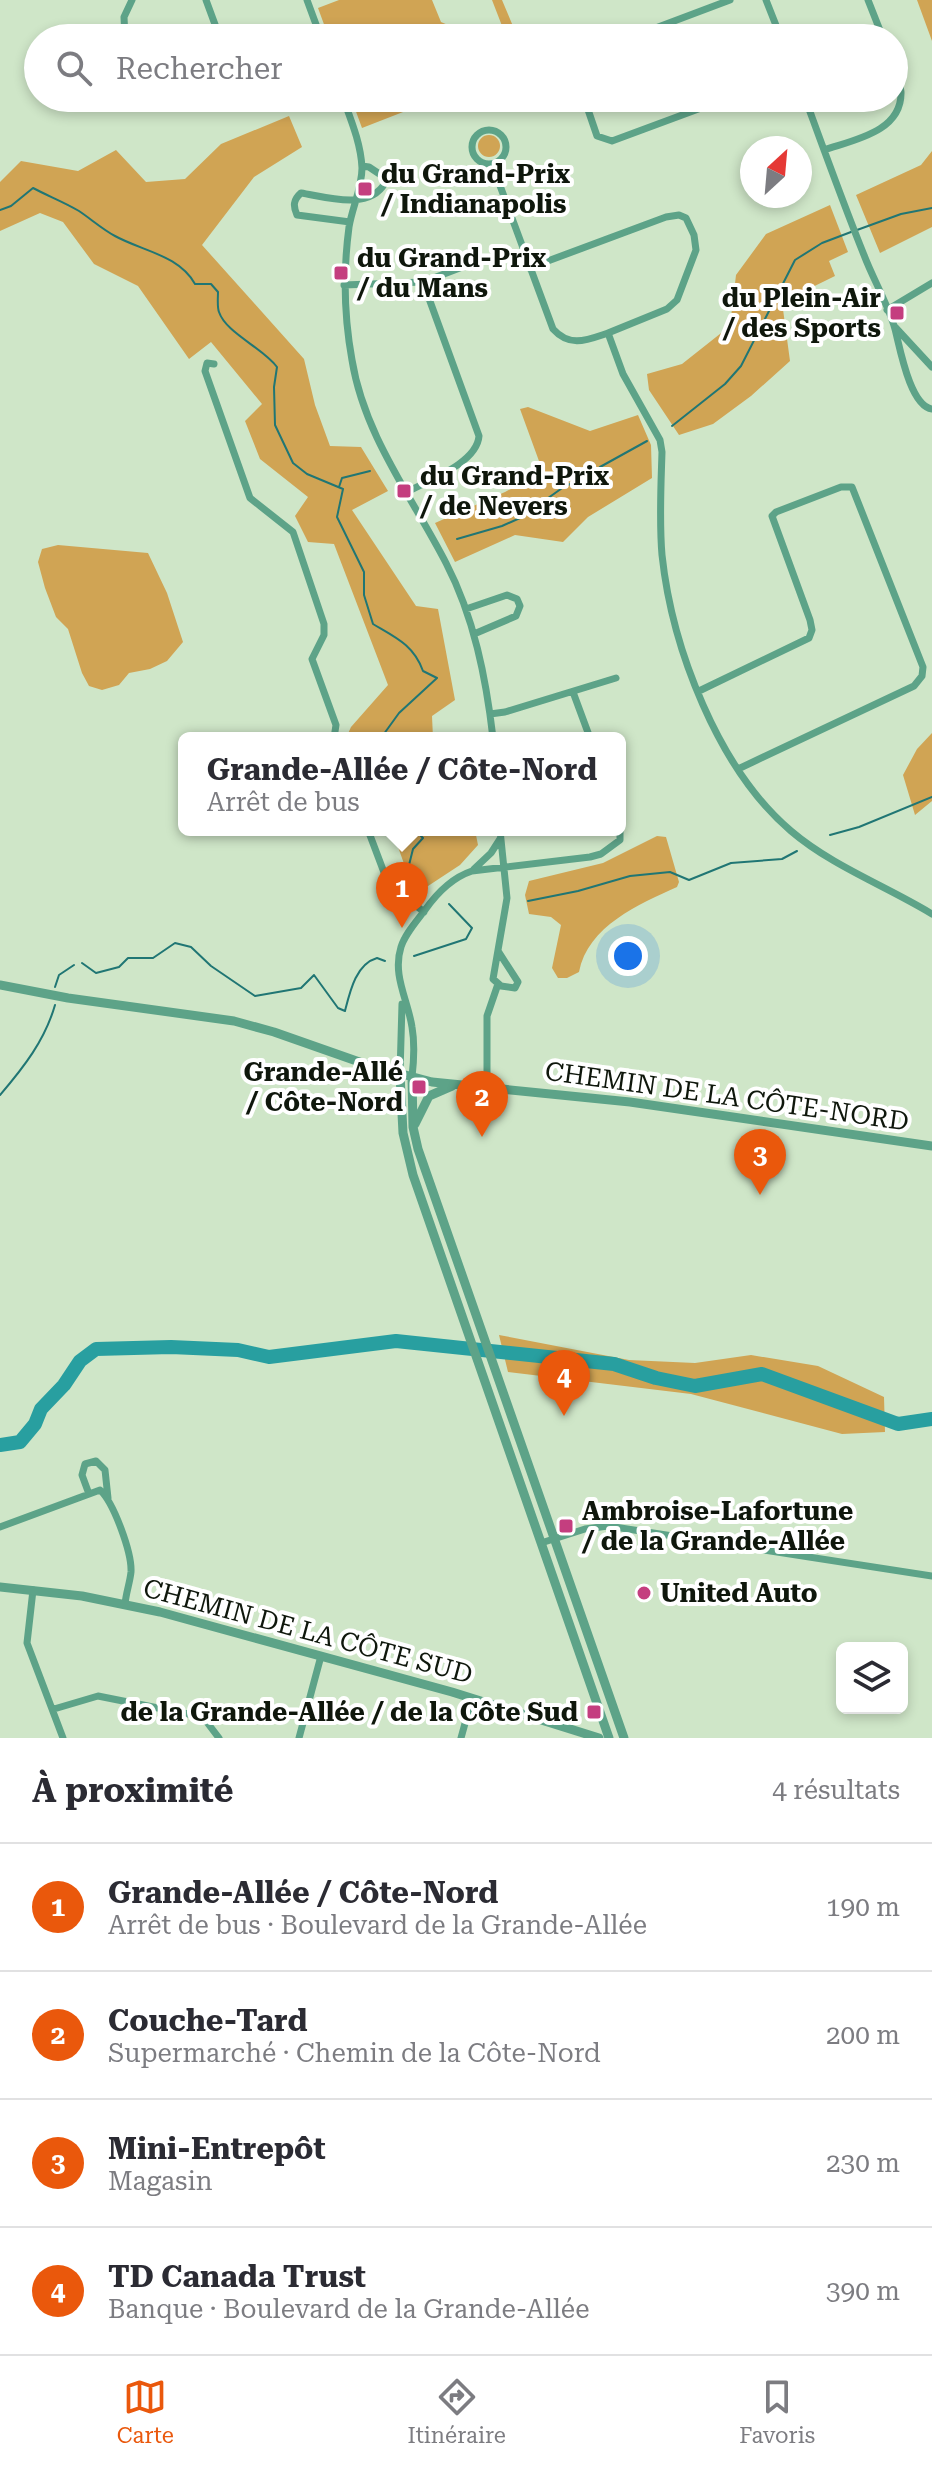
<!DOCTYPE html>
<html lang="fr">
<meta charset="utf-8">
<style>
:root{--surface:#fff;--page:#f7f7f7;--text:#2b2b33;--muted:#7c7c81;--line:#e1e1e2;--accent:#ea580c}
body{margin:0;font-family:"Roboto Serif",serif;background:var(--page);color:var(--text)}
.controls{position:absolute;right:24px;bottom:24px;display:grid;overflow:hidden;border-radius:12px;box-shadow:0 4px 12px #0003}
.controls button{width:72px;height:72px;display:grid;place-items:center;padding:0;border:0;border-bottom:2px solid var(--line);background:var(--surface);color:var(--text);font:40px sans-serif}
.compass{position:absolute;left:740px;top:136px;width:72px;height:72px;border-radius:50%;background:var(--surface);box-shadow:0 4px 12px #0003;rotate:26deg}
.you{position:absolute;left:628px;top:956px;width:28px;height:28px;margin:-20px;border:6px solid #fff;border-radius:50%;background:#1a73e8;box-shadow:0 0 0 12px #1a73e833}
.badge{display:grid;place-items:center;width:52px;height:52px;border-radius:50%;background:var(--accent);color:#fff;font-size:26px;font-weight:700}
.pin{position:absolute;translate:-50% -66px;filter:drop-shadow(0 2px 4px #0008)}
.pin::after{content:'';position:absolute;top:42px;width:28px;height:24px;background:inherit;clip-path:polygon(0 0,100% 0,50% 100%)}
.popup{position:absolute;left:178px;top:732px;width:448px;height:104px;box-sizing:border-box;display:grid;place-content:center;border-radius:12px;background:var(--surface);filter:drop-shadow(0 2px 6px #0005);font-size:26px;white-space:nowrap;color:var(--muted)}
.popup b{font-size:30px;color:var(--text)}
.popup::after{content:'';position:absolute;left:50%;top:100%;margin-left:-16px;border:16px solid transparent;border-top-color:var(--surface)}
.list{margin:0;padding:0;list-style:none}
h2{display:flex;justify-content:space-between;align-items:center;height:104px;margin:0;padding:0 32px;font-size:34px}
h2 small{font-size:26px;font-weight:400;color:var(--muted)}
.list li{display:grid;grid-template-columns:52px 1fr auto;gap:24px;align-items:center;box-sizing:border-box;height:128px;padding:0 32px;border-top:2px solid var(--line)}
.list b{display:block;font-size:30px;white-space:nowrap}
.list p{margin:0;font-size:26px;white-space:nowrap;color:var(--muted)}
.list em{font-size:26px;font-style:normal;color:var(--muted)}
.icon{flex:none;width:44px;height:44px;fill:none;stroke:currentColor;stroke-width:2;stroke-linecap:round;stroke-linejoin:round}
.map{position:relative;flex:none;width:932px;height:1738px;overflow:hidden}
.search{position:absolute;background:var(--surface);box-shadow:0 4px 12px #0003;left:24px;right:24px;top:24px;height:88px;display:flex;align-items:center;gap:20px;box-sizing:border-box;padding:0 28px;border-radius:44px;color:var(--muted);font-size:30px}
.sheet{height:616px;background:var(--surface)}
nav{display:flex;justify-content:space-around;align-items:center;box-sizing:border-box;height:112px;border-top:2px solid var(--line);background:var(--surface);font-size:22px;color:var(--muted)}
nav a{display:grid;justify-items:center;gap:4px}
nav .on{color:var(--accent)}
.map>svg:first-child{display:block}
</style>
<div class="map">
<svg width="932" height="1738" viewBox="0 0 932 1738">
<rect width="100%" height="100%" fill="#cfe6c8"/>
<!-- green -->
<path fill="#d0a454" d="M339,0H432L441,22L478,38H329L318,8Z
M492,0H502L515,31L528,38H489L504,31Z
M917,0H932V41Z
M351,98H439L362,128Z
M289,116L302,147L254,177L202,245L304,359L315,405L330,446L361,447L388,491L352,510L416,606L438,609L455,700L432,716L433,738H346L351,727L388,685L334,544L308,542L295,516L308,497L260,459L245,421L262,404L211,342L189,359L138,286L94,264L63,222L40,213L0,231V182L21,161L78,171L116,150L146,182L185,179L221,144Z
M478 146a11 11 0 1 1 22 0a11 11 0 1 1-22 0Z
M932,151V227L880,253L856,195L921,165Z
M830,205L848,252L829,261L835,276L782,302L790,361L751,396L713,424L679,435L649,390L647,374L682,364L730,326L736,275L766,234Z
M528,407L590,431L638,415L651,445L652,478L588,517L563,542L515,535L455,562L435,523L505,492L543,472L520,409Z
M58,545L148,553L167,593L183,642L167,661L150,669L129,673L119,685L102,690L89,686L82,673L68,629L56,617L45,588L38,562L42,549Z
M932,733V801L915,815L903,775L917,749Z
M392,830H475L478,845L460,865L425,888L408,875Z
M657,836L666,837L679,882L677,887C639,904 588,926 579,972L567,978H558L552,968L561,925L551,917L529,914L525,895L529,881L603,863Z
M499,1335L629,1360L695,1363L751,1355L818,1366L884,1397L885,1432L842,1434L691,1394L508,1372Z"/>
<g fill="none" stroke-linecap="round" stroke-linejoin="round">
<!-- stream -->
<path stroke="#207674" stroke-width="2" d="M0,210L11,206L33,188C48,196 64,202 79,211C91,219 102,229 115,236C142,251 179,255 195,284H211L218,292C218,297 217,307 219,312C226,333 263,348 277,367L274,387L275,425L293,463L307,474L343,489L337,517L364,572V595L373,624C395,637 414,645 423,671L437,678L399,713L381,738
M857,230L901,214L932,208
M672,426L725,384L741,366L795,260L822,243L851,232
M339,487L342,478L370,471
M457,539L502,526L520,518L565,486L591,476L600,467L647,441
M415,830L423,838L413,849L408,869L426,885
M830,835L859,827L932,797
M528,901L578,891L630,876L670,872L689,880L731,863L782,859L797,851
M414,956L466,939L472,928L449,904
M82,963L96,973L119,967L128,958H153L175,943L191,947L211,966L255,996L301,988L314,975L338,1008L345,1011C350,991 356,964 377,958L385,961
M55,987L59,975L74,965
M0,1095C24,1067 45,1040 55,1005"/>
<!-- river -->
<path stroke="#289fa0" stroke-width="14" d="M0,1445L20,1442L35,1424L41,1409L64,1385L80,1361L96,1349L171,1347L238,1350L269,1357L396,1341L614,1364L656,1378L695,1386L762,1374L898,1424L932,1419"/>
<!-- minor -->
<path stroke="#5da388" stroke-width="7" d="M206,0L220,38
M307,0L321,38
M766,0L781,38
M868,0L883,38
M125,38L124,17L132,0
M629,38L730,0
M147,98C166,112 181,105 203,98
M343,98C351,120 361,144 362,168C362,188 352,208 349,227C343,272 344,316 352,360C364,435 412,497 446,563C474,617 486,678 493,738
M584,98L597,136L612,141L728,98
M805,98C824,150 843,203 864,255C873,279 888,304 895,329C900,348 910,406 932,409
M472 147a17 17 0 1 1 34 0a17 17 0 1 1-34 0Z
M824,150C853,140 902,132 901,92C900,84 896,75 894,67
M492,164L553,329C570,348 587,340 608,333L623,374L660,440L662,452C661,486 659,520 662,555C672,648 718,769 791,831C832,866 886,886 932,914
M350,222L297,215C293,206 293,200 301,193C326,197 369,211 385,183L384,177L369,167L362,166
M529,268L666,217L679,215L686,218L694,235L696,250L677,300L667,309L608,333
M344,285L423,282L465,266
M887,310L932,283
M895,327L932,367
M214,364L207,363L205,371L250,498L293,532L324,624V635L312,659L336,725L334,738
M407,492C429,480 477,463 479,436L423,282
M466,609L507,595L517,599L520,606L516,616L474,634
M699,691L809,638L812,630L810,620L772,516L776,512L841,487H852L923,667L922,676L914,686L738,769
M573,692L590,738
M490,714L505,712L616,678
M368,830L388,883L424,912
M474,869L491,853L500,839
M498,951L518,982L515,988L501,986L493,979L507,898L500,830
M400,1074L402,1004
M412,1077C414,1060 415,1044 412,1027C408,1000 392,975 401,947C405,934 416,922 425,910C437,893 451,878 472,871L590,857L601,854L620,840V821
M487,1088V1016L498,984
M89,1494L82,1475L85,1464L96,1461L105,1470L108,1498
M0,1527L100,1490C114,1503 132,1553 131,1572C130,1582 126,1593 125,1604
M541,1543L585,1529L608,1526L932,1576
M33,1590L27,1643L63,1738
M54,1709L98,1696L203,1717L219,1738
M299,1738L321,1656
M461,1738L472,1698"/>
<!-- tertiary -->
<path stroke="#5da388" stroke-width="9" d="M0,985L68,998L234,1021L274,1032L368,1065L432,1082L630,1102L932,1146
M400,1074L403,1133L413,1175L609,1738
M412,1077L413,1127L418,1149L624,1738
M415,1124L429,1096L452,1086
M0,1587L82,1596L160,1612L452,1692L599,1738"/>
</g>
<!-- markers -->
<g fill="#c43e7f" stroke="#fff" stroke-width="3">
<rect x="357" y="181" width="16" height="16" rx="4"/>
<rect x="333" y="265" width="16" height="16" rx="4"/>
<rect x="889" y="305" width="16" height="16" rx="4"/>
<rect x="396" y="483" width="16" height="16" rx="4"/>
<rect x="411" y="1079" width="16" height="16" rx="4"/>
<rect x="558" y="1518" width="16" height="16" rx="4"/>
<circle cx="644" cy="1593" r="8"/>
<rect x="586" y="1704" width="16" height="16" rx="4"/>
</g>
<g text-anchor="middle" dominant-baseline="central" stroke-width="8" stroke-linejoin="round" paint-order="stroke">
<!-- poi labels -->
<g font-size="26" font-weight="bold" fill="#0f170c" stroke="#fff" text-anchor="start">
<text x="381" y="174">du Grand-Prix<tspan x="381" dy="30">/ Indianapolis</tspan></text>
<text x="357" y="258">du Grand-Prix<tspan x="357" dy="30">/ du Mans</tspan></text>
<text x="881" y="298" text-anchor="end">du Plein-Air<tspan x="881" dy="30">/ des Sports</tspan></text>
<text x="420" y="476">du Grand-Prix<tspan x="420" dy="30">/ de Nevers</tspan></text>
<text x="403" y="1072" text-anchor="end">Grande-Allé<tspan x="403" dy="30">/ Côte-Nord</tspan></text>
<text x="582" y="1511">Ambroise-Lafortune<tspan x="582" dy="30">/ de la Grande-Allée</tspan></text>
<text x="660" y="1593">United Auto</text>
<text x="578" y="1712" text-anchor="end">de la Grande-Allée / de la Côte Sud</text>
</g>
<!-- street labels -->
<g font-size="26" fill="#0f170c" stroke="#fff">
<text transform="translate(727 1096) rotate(8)">CHEMIN DE LA CÔTE-NORD</text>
<text transform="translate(308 1631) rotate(15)">CHEMIN DE LA CÔTE SUD</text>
</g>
</g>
</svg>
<div class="controls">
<button><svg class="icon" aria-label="layers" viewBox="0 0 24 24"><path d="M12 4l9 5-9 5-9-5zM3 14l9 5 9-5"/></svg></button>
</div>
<svg class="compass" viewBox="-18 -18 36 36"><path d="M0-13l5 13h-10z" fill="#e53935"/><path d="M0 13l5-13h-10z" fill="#7c7c81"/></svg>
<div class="you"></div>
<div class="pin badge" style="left:402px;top:928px">1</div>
<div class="popup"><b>Grande-Allée / Côte-Nord</b>Arrêt de bus</div>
<div class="pin badge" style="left:482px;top:1137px">2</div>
<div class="pin badge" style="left:760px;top:1195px">3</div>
<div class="pin badge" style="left:564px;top:1416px">4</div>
<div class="search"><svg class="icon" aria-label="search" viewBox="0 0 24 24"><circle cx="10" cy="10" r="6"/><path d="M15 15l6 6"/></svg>Rechercher</div>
</div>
<section class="sheet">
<h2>À proximité<small>4 résultats</small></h2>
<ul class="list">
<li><span class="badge">1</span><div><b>Grande-Allée / Côte-Nord</b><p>Arrêt de bus · Boulevard de la Grande-Allée</p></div><em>190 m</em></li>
<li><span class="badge">2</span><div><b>Couche-Tard</b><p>Supermarché · Chemin de la Côte-Nord</p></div><em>200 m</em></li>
<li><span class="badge">3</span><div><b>Mini-Entrepôt</b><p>Magasin</p></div><em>230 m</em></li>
<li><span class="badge">4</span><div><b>TD Canada Trust</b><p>Banque · Boulevard de la Grande-Allée</p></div><em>390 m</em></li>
</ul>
</section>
<nav>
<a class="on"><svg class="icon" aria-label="map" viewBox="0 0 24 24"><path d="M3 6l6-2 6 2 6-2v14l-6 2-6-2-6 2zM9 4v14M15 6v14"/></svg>Carte</a>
<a><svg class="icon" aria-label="directions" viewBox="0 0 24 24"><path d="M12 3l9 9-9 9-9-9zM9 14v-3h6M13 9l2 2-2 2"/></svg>Itinéraire</a>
<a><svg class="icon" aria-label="saved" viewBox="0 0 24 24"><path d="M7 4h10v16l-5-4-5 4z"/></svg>Favoris</a>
</nav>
